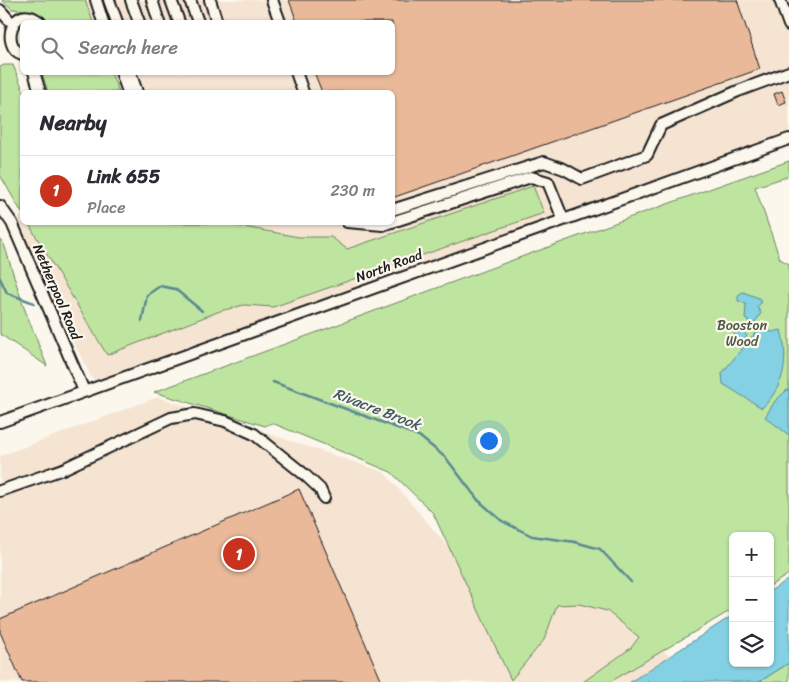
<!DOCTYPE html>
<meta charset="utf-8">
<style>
:root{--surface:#fff;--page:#f7f7f7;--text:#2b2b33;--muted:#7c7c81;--line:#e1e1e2;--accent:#c8321e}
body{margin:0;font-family:Sriracha,sans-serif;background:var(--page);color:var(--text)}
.controls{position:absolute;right:15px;bottom:15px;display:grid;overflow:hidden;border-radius:8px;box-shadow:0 1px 4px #0004}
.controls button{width:45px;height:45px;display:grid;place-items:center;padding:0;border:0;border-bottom:1px solid var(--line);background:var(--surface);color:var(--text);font:25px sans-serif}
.you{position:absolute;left:488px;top:440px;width:18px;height:18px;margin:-12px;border:4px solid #fff;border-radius:50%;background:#1a73e8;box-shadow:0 0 0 8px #1a73e833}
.badge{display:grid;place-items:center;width:32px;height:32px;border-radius:50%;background:var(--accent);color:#fff;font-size:16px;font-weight:700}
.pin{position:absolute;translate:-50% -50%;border:2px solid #fff;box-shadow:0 1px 5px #0006}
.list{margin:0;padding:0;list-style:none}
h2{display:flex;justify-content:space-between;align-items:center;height:65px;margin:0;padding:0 20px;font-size:21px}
h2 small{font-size:16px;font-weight:400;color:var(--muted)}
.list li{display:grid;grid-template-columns:32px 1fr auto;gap:15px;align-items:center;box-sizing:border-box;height:70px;padding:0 20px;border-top:1px solid var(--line)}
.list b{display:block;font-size:19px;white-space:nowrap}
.list p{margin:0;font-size:16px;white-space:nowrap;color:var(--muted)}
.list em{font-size:16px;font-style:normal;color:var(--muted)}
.icon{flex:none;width:28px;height:28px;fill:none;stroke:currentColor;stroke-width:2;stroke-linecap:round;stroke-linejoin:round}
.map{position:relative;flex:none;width:789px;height:682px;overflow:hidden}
.search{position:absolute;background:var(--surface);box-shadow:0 1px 4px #0004;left:20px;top:20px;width:375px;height:55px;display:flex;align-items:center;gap:12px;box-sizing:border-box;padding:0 18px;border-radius:8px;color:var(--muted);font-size:19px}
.panel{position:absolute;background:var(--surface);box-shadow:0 1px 4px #0004;left:20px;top:90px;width:375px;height:135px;border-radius:8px}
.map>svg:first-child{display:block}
</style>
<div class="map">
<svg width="789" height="682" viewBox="0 0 789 682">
<rect width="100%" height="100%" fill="#fbf7ec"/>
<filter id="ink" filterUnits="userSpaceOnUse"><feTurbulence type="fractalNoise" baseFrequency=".02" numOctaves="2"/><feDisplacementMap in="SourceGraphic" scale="10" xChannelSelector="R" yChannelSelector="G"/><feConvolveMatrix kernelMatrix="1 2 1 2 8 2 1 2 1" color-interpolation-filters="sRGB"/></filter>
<g filter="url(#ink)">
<!-- built -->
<path fill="#f6e4d3" d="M85,0H789V139L95,384L12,223L22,216V222H392V92H117L110,73L392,72V22H93Z
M158,397L384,472L469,571L612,606L670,656L629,682H0V456Z"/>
<!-- green -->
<path fill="#bee5a0" stroke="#6d805e" d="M2,0H85L93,22H45L34,11L12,9Z
M4,65H13L24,92L22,213L0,175V67Z
M42,73H111L119,92H48Z
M789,161V176L755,187L780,259L789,264V574L770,586V536H733V609L610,682H583L631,648L639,637L607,611L579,604L557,605L544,640L511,680L433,513L391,472L272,423L265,426L154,392C366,315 576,235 789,161Z
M533,186L544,213L273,307L244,305L220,311L107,355L28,223H222L299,237H331L347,249Z
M0,239L4,244L23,305L47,366L0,334Z
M789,663V682H759Z"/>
<!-- water -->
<path fill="#84d1e3" stroke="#5a8993" d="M743,292L759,298L761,303L757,307L761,313L754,324L745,319L746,304L738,301V295Z
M760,327L772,332L781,330C789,359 785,386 762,408L723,384L722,373Z
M741,329L747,336L740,345L735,346L734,334Z
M787,390H789V435L765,417L775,401Z
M789,579V663L759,682H630L733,615V663H770V591Z"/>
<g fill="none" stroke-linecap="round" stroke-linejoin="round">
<!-- stream -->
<path stroke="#5a8993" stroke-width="2.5" d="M0,278L7,293L34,303
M142,321L147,295L160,286L175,289L202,311
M273,382L419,436L446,458L478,500L502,521L532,536L575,542L600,549L631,582"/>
</g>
<!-- building -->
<path fill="#e9b999" stroke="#1c1c1c" d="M289,0H737L760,69L392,198V92H322L314,72H392V22H297Z
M782,91L786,102L778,105L774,94Z
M299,489L382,682H22L0,632V619Z"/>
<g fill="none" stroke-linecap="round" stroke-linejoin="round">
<defs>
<path id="minor" d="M96,0L103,22
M109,0L117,22
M131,0L139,22
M152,0L159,22
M171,0L179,22
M190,0L198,22
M210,0L217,22
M272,0L280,22
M780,0L789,25
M0,10L9,20
M22,54C0,47 12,0 40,22
M34,72L40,92
M121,72L128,92
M130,72L137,92
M296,72L303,92
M0,206L12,223L84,391
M392,210L544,162L564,169L582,179L647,155L661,125L738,91L789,72
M347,222L383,225L391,222
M392,222L531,177L548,182L563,219
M0,422L789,139
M0,491L63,469L171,418L195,414L225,421L254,434L305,475L320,489L324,498"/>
</defs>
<!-- minor casing -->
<use href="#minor" stroke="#1c1c1c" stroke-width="14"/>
<!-- minor -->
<use href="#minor" stroke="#fbf7ec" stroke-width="10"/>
</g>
</g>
<g text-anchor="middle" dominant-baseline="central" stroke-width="4.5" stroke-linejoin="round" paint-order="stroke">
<!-- street labels -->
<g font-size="14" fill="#1c1c1c" stroke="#fbf7ec">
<text transform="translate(389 266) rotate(-20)">North Road</text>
<text transform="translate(57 292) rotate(67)">Netherpool Road</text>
</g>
<!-- park labels -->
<g font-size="14" fill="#4d5844" stroke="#fbf7ec">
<text x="742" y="325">Booston<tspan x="742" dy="16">Wood</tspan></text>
</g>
<!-- water labels -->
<g font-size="15" font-style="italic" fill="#405b62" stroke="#fbf7ec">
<text transform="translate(377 409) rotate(21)">Rivacre Brook</text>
</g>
</g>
</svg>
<div class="controls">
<button>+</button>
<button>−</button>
<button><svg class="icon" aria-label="layers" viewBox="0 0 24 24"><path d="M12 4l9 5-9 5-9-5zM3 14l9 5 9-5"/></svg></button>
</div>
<div class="you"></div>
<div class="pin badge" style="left:239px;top:554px">1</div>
<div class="search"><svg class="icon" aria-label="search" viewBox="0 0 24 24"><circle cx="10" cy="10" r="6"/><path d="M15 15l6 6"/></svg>Search here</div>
<section class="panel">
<h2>Nearby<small></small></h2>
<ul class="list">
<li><span class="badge">1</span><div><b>Link 655</b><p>Place</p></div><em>230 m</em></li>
</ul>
</section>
</div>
